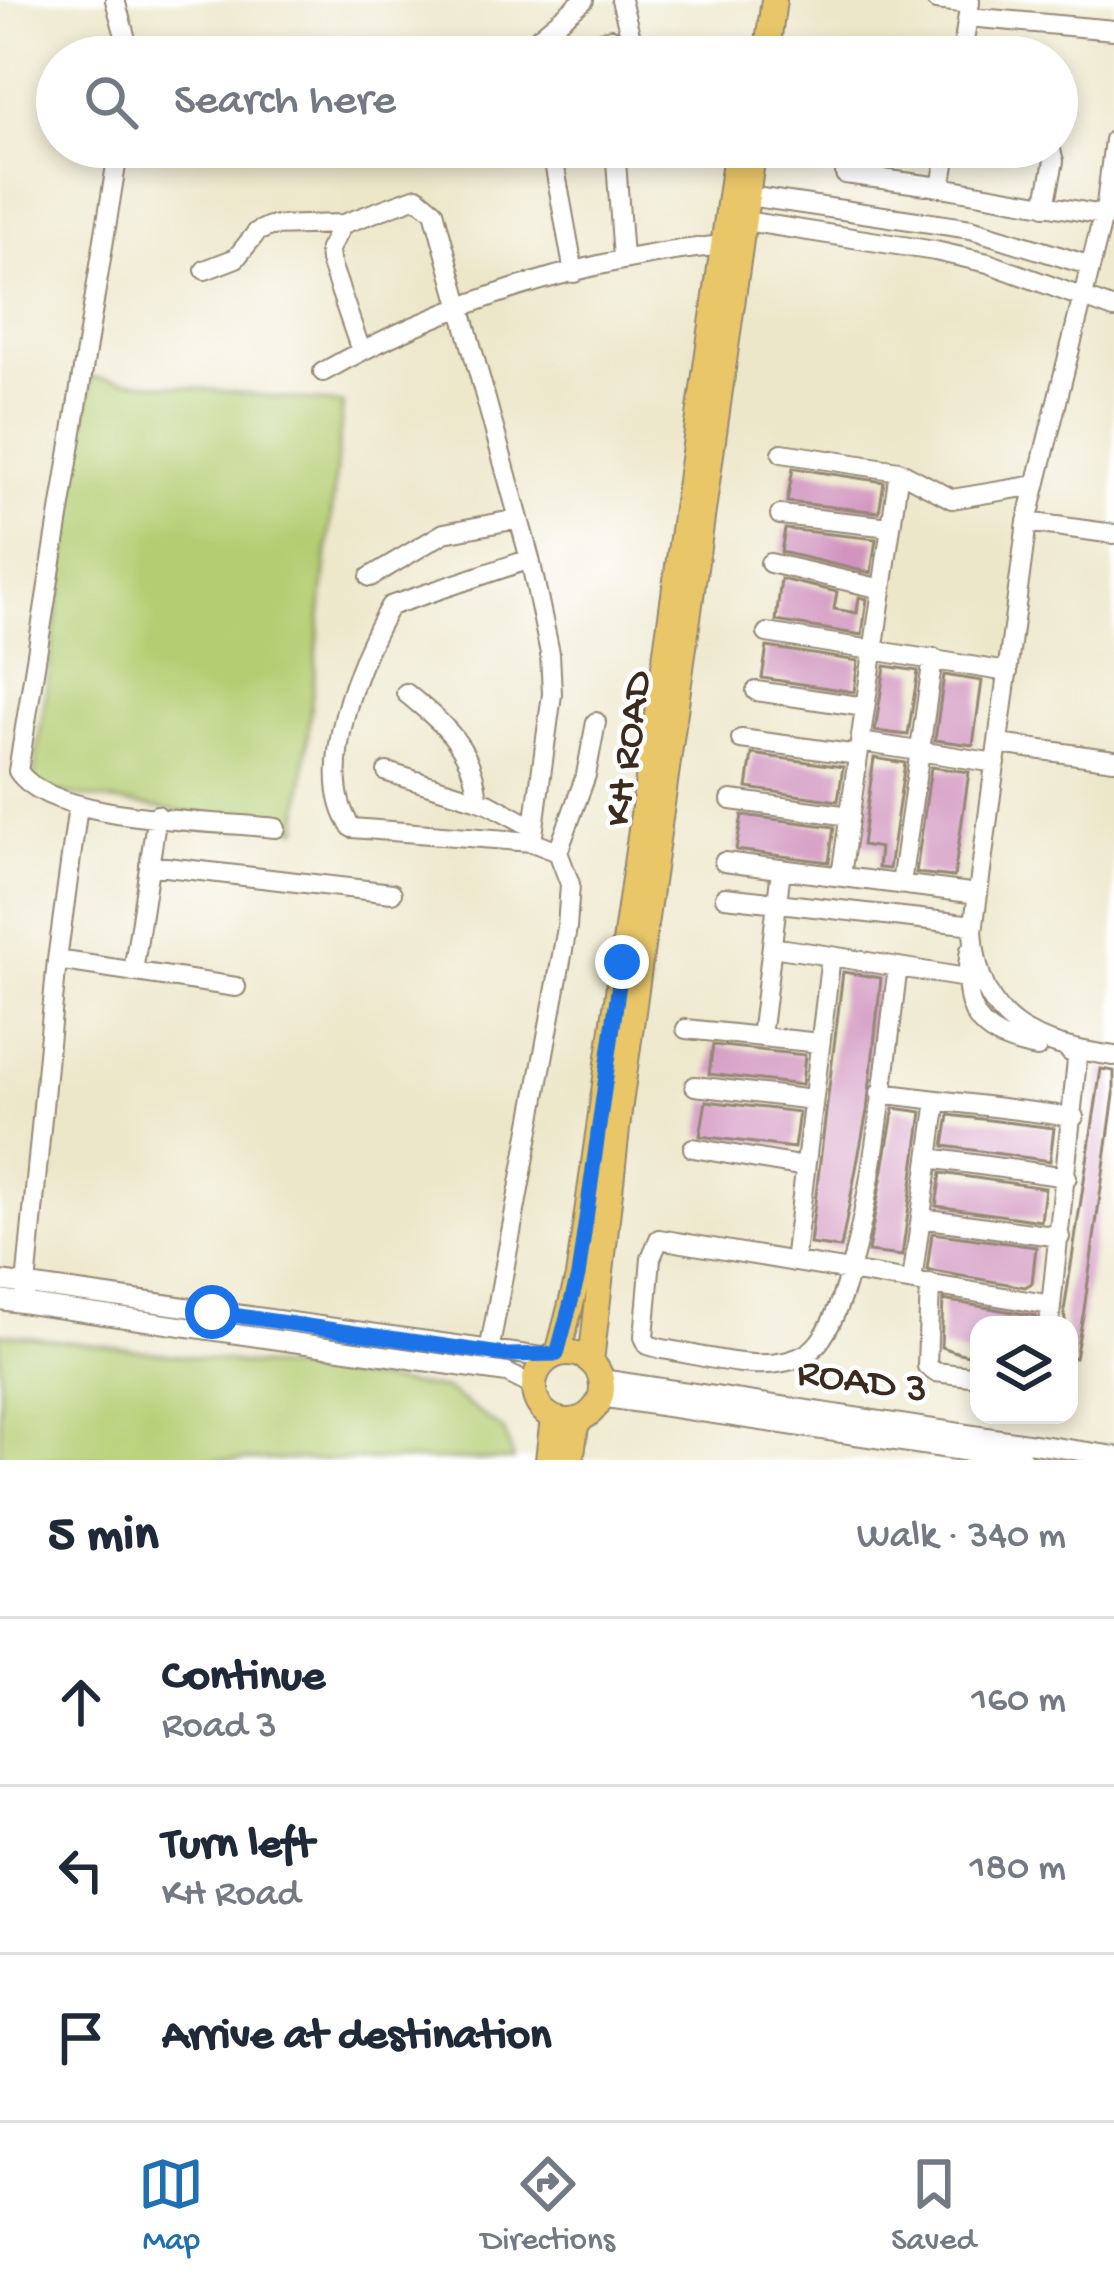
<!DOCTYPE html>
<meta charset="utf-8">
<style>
:root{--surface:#fff;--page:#f2f2f3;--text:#1f2937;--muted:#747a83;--line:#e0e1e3;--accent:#1f6fb2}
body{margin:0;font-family:"Gochi Hand",sans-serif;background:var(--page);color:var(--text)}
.controls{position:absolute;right:36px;bottom:36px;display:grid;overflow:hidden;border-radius:24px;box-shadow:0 6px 18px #0003}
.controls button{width:108px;height:108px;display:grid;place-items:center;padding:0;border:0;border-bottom:3px solid var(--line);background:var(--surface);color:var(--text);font:60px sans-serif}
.stop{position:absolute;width:36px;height:36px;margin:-27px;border:9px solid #1a73e8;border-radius:50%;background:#fff}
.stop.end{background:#1a73e8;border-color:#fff;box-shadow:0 3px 12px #0008}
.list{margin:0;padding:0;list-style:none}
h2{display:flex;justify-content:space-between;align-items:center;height:156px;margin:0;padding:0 48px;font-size:51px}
h2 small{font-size:39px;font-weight:400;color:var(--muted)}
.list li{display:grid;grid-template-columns:78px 1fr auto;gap:36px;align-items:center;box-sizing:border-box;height:168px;padding:0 48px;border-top:3px solid var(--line)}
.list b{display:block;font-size:45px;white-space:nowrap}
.list p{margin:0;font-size:39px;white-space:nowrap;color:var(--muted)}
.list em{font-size:39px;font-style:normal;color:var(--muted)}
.icon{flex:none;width:66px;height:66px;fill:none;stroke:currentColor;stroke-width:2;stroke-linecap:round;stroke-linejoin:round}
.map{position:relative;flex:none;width:1114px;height:1460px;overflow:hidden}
.search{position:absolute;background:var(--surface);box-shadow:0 6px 18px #0003;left:36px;right:36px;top:36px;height:132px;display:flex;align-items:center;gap:30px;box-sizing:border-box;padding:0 42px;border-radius:66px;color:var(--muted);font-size:45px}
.sheet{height:660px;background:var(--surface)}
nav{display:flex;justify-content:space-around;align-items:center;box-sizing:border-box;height:168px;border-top:3px solid var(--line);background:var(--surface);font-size:33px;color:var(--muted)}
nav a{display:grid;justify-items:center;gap:6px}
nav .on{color:var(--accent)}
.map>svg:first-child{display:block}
</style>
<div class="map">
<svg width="1114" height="1460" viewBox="0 0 1114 1460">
<rect width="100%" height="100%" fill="#fff"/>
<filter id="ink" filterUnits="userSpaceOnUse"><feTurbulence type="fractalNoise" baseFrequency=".00833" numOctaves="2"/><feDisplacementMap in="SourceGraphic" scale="24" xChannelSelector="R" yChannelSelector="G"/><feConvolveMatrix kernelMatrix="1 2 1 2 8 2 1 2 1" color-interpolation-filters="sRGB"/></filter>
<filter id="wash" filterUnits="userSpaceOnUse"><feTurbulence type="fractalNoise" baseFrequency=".004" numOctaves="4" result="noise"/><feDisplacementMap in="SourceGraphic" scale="48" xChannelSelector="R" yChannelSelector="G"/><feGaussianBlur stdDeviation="2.7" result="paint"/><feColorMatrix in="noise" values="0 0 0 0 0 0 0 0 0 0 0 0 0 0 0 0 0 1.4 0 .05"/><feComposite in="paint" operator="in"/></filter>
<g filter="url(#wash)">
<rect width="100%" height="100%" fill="#ede7ca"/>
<!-- green -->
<path fill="#b4cd72" stroke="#787c48" stroke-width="3" d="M91,377L343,404L298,829L32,789Z
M0,1333L445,1389L504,1431L514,1460H0Z"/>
<g id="blocks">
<!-- building -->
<path fill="#d194bf" d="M793,468L884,482L879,512L787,502Z
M785,529L876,539L871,573L781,552Z
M781,579L837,592L834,609L857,613L859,597L867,599L862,635L776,621Z
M767,647L858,661L854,692L762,678Z
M885,666L918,671L908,735L875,731Z
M944,675L982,681L973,745L935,740Z
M752,754L843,767L838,801L747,788Z
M874,758L905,763L889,869L878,868L880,848L862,845Z
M931,767L969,772L954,877L916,873Z
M742,815L834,827L829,862L736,850Z
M843,972L881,978L867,1111L841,1248L810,1244Z
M713,1045L805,1055L802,1085L709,1074Z
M1101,1069L1114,1071V1095L1084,1310L1075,1358L1069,1357L1064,1311Z
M706,1101L799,1112L794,1148L700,1136Z
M894,1108L922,1112L902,1256L868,1252Z
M949,1115L1054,1128L1050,1161L944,1146Z
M941,1173L1045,1188L1041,1221L936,1206Z
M932,1233L1036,1247L1032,1283L1025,1287L927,1270Z
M943,1300L1036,1316V1325H979L977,1357L959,1353L941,1347Z"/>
</g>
</g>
<g filter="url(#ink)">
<use href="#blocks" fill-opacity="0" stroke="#948874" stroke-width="3"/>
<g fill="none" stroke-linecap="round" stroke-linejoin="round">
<defs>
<path id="minor" d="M115,0L131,57
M621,0L633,45
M936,0L970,4
M968,17L1114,30
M540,36L558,53L611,38L650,57
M844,51L880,57
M515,57L584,0
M962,57L970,0
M1114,140L1106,204L1027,522L973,931C979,1025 1031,1044 1114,1056
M119,147L18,771C51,822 215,821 276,828
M556,147L553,157L574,273
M615,147L623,258
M948,147L941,187L1114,217
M619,154H643L659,147
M845,174L941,187
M748,196L971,229L1088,265
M1045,206L1054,161L1050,147
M745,221L935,251L988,263L1114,309
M343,224L329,249L330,261L361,351
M205,270L236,258L257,232L270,226L343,224L417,197L434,211L530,559L550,653L552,694L532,842
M323,372C445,303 584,258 724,245
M782,453L899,471L841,876
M899,471L952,499L1036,485
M780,515L891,527
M1027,522L1114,534
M770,563L882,589
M370,577L444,533L518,519
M767,633L1008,672
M756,691L865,707
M406,693C445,725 473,748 478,800
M741,739L858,755
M860,742L996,763
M999,744L1114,760
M387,772L488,803L534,828
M731,800L850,816
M558,852L586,775L596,722
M724,862L978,894
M149,865L392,893
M901,884L933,658
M725,897L974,925
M772,947L831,956
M970,950C961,1011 976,1037 1037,1048
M57,960L236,987
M898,967C887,1040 866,1320 806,1354C766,1377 704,1355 662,1349L648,1345L644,1337L651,1258L659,1239L1051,1305
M133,972L157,815
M686,1029L820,1043
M761,1037L781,869
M695,1086L813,1100
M880,1093L1074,1117
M693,1148L805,1167
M929,1158L1067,1177
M921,1218L1060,1237
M794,1262L831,956L966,978
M0,1281L549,1358
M912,1281L937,1100
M930,1284L927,1366L935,1372L979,1377
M25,1296L57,960L78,806
M0,1300L507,1373L533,1386
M1049,1325L1078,1051L1070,1052
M489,1352L567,928L570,884L558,852L532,842L352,828C312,774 360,657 390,606L530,559
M601,1379L1114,1456
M600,1397L1023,1460"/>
<path id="major" d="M766,57L774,0
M534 1387a34 34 0 1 1 68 0a34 34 0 1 1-68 0Z
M558,1354L578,1277L737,147
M591,1362L619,1111L754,147
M548,1460L553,1418
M571,1460L577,1420"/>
</defs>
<!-- minor casing -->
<use href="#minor" stroke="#948874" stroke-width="22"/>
<!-- major casing -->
<use href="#major" stroke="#948874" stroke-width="28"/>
<!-- minor -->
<use href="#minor" stroke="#fff" stroke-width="18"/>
<!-- major -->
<use href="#major" stroke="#e9c769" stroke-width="24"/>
</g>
</g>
<g fill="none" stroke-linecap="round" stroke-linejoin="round" filter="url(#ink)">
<!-- route -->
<path stroke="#1a73e8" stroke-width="15" d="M212,1312L507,1355L557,1354L578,1276L622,962"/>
</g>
<g text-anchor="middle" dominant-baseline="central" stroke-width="9" stroke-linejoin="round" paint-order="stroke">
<!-- street labels -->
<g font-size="42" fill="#3b2a1e" stroke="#fff">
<text transform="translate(631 749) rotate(-82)">KH ROAD</text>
<text transform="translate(862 1384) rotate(8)">ROAD 3</text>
</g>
</g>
</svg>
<div class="controls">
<button><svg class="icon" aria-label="layers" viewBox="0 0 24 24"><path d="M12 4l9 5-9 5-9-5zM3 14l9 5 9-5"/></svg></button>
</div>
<div class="stop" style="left:212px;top:1312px"></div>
<div class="stop end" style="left:622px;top:962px"></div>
<div class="search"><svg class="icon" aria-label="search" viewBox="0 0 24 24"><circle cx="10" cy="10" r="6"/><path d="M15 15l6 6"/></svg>Search here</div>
</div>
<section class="sheet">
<h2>5 min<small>Walk · 340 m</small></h2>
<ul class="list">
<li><svg class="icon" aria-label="ahead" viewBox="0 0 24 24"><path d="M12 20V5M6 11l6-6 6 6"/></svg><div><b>Continue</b><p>Road 3</p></div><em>160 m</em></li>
<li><svg class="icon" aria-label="left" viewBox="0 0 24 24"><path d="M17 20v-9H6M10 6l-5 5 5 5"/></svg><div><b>Turn left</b><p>KH Road</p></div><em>180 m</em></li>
<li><svg class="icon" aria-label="arrive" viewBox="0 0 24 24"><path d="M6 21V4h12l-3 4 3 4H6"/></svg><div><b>Arrive at destination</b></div></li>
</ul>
</section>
<nav>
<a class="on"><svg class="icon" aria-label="map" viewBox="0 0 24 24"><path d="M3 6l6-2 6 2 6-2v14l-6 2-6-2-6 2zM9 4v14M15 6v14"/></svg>Map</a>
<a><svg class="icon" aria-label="directions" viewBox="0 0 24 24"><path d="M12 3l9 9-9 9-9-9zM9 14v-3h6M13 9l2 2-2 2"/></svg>Directions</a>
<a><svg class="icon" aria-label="saved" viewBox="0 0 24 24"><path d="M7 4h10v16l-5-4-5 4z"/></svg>Saved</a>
</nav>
